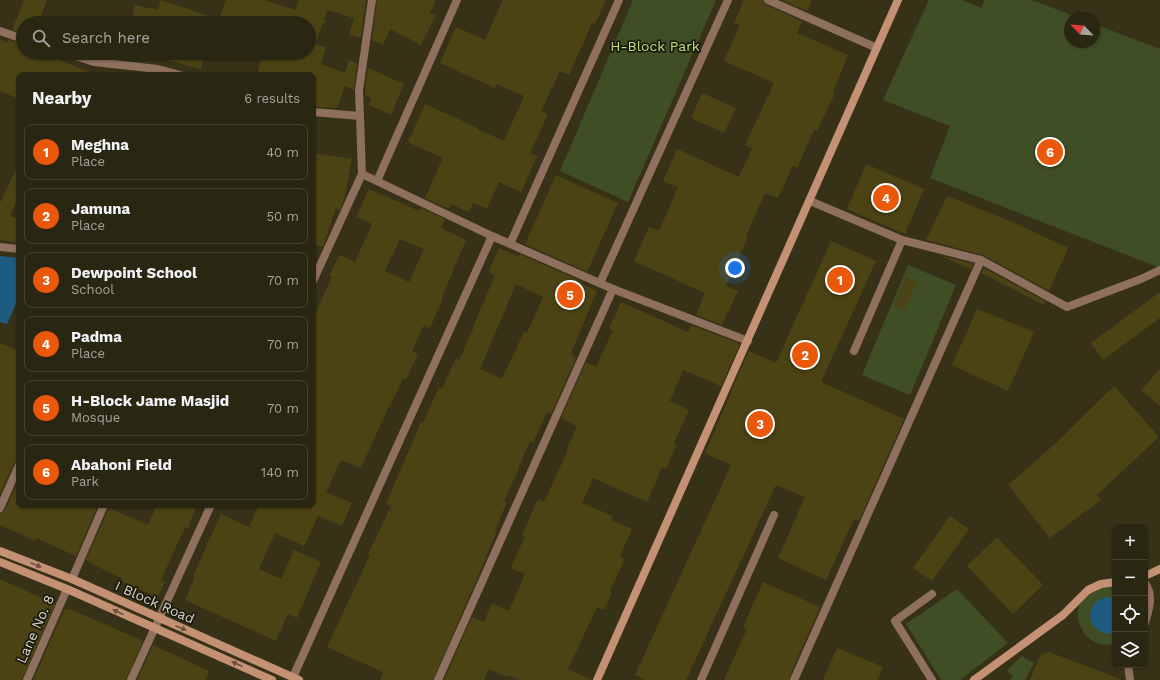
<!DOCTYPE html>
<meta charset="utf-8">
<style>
:root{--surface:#292611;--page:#312e1a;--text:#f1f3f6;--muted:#a5a59f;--line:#454331;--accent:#ea580c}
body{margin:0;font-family:"Work Sans",sans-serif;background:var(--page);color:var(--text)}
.controls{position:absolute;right:12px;bottom:12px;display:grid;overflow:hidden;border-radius:8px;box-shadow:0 1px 3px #0004}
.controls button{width:36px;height:36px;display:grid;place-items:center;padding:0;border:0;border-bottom:1px solid var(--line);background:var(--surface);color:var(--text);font:20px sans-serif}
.compass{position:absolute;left:1064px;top:12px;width:36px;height:36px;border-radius:50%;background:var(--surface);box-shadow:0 1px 3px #0004;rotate:295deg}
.you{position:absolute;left:735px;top:268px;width:14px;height:14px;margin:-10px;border:3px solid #fff;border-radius:50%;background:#1a73e8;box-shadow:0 0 0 6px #1a73e833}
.badge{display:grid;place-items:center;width:26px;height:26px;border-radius:50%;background:var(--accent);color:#fff;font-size:13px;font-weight:700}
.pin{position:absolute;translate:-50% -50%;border:2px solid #fff;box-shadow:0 1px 4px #0006}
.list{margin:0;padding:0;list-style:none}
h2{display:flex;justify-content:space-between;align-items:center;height:52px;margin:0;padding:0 16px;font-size:17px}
h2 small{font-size:13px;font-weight:400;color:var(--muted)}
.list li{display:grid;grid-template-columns:26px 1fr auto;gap:12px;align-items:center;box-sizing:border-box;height:56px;margin:0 8px 8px;padding:0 8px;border:1px solid var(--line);border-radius:8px}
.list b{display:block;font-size:15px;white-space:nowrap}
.list p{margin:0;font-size:13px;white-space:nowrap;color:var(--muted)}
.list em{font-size:13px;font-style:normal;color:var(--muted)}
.icon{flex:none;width:22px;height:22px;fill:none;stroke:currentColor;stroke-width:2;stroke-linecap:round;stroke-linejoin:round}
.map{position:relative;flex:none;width:1160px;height:680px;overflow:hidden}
.search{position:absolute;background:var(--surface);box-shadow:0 1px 3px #0004;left:16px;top:16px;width:300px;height:44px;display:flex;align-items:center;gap:10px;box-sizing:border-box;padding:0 14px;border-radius:22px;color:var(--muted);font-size:15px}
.panel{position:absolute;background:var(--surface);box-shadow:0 1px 3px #0004;left:16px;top:72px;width:300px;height:436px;border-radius:8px}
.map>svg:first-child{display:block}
</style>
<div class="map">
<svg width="1160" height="680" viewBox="0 0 1160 680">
<rect width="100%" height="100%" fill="#373217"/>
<!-- green -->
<path fill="#404e25" d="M633,0H716L628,202L560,171Z
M929,0H962L981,8L985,0H1032L1079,18H1070V42H1094V24L1160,49V268L930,178L950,126L883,100Z
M908,265L956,285L910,395L862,375Z
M1107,585L1115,586V643C1083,654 1064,606 1090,591C1095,588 1102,587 1107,585Z
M957,589L1008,643L960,680H941L906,624Z
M1022,656L1034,663L1025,680H1010L1013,677L1007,670Z"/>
<!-- water -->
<path fill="#1d5c80" d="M0,256L19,258V297L7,324L0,322Z
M1107,597L1115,598V633C1088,638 1080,603 1107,597Z"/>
<!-- building -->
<path fill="#4c4315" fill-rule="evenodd" d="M24,0H47L38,23H23V33L12,30Z
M161,0L223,21L222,23H131L135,5L158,10Z
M226,0H265L295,10L299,0H366L361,38L349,35L354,18L327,10L324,20L326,21V23H323L315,44L326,47L321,64L345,73L349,60L357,64L354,90L345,86L337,108L317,107L313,106V75H257L263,53H309V23H242L220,16Z
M377,0H436L430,13L436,15L421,45L390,29L383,45L372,40Z
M503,0H606L595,24L592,23L569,75L560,71L541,111L548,114L530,153L537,156L521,192L499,182L487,209L473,203L469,212L451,204L449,209L425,198L443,158L408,142L425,104L478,128L477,129L504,141L524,96L496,84L495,88L440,63L456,27L485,40Z
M744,0H763L766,5L802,21L797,33L848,55L833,92L835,93L817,131L814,130L797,168L793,166L778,198L765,193L746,236L748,237L726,286L738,291L722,325L696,315L705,293L634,261L649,227L659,231L678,187L663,181L677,149L739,177L752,148L745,145L774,83L724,61L740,25L734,23Z
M782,0H812L807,11Z
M0,39L7,43L8,40L23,44V53H49L61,58L60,60L96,75H19V99L0,91Z
M155,53H205L201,69L154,57Z
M368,68L404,84L391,115L369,105L372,98L365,95V90Z
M702,93L736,108L724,133L691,118Z
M313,153L352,159L344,200L340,210L336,208L323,247L313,244Z
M19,163V197L10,216L19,219V234L16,243L0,239V203Z
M866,164L924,189L905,234L847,209Z
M556,175L618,203L587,272L525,244Z
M369,189L419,211L421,208L445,219L441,228L466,240L442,297L443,298L430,328L424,325L412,351L418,354L406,380L403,378L390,406H389L361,468L341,460L326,492L352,503L342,526L318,516L304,546L275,533L259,569L281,579L294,550L321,562L297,618L288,614L276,641L185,600L195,577L193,576L221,514L249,527L259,505H313V311L316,312L332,277L329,275L340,255L355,262L372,224L356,217ZM400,239L424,249L409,282L385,271Z
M947,196L1017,224L1068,248L1049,291L983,255L926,240Z
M831,241L876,261L821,382L904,419L859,521L854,519L826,580L778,558L805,497L776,485L686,680H645L635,675L731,465L705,453L732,391H731L749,351L776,363Z
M499,248L519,257L520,254L583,282L582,284L597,291L571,353L573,354L572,356L576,358L551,414L547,412L533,443L530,441L517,471H518L504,501L507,502L495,530L497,531L485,558H486L433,680H380L383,672L327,647L370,555L368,554L391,506L386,504L421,422L423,423L439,387L442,389L456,358L459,360L474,327H473L495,275L488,272ZM516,284L543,297L527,333L524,332L502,379L480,369Z
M939,255L973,264L971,269Z
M984,268L1045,301L1044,305L981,273Z
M906,277L917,282L905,310L894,306Z
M1160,292V318L1103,360L1091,343Z
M621,302L688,332L691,325L740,344L721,386L683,370L670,401L689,410L674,443L677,444L666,469L662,467L647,502L593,478L582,503L613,516L611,520L632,529L620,556L625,558L610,591L612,592L604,610L597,607L568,669L592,680H520L508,675L507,677L489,669L484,680H444L472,617L484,622L492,603L509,611L525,574L511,568L525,536L522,535L538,499L544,502L568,450L567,449L577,426L561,418L586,362L596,367L613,330L609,328Z
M977,309L1034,332L1008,391L952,365Z
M0,343L19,351V460L14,463L0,494Z
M1160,369V406L1141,390Z
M1114,386L1159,437L1097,495L1101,500L1050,538L1008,485L1056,443Z
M19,479V505H98L76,556L36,538L35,541L0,525V513L5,510Z
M157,505H197L188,528L185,527L161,580L165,582L158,597L121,581L122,578L92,564V563L86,560L109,508L148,525Z
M950,516L969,529L932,581L913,568Z
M997,537L1043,585L1013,614L967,566Z
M0,579L55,604L22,680H0Z
M763,582L820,607L794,666L789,680H724L747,629L743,627Z
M65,608L69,610L70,609L143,641L126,680H33Z
M153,645L209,671L205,680H137Z
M837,648L883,667L877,680H823Z
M1049,652L1120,679V680H1030L1041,654Z"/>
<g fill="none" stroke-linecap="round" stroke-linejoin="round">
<!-- street -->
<path stroke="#8f6f5e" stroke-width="8" d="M768,0L877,48
M0,31L23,39
M66,53L94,62L158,69L180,75
M313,112L360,116
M362,174L492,236
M377,181L457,0
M810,201L902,240L854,351
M902,240L981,260L1067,307L1141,279L1160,270
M510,244L619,0
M0,247L19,249
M313,281L362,174L359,90L372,0
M600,283L728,0
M0,508L19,465
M72,579L104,505
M1145,583C1154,596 1149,609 1145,623
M1128,665L1130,680
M293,677L492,236L613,289
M27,680L67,589
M131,680L211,505
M438,680L613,289L748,341
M701,680L774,515
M794,680L981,260
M932,680L895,621L932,594"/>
<!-- secondary -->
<path stroke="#c49175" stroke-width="8" d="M0,551L72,579L299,680
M0,562L67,589L272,680
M1145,576L1160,569
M597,680L898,0
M974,680L1063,615L1088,590L1101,584L1115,582"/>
</g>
<!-- one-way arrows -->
<defs><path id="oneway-solid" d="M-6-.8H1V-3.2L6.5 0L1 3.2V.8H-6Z"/></defs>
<g fill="#68503c">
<use href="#oneway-solid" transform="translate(36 565) rotate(22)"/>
<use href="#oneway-solid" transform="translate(118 612) rotate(-156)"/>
<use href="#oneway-solid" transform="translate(181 628) rotate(23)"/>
<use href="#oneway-solid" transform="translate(237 664) rotate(-156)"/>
</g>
<g text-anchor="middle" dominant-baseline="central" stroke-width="3.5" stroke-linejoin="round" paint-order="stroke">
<!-- park labels -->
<g font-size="14" fill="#bce077" stroke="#1c1a0e">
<text x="655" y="46">H-Block Park</text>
</g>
<!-- street labels -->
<g font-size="14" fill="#d9d6c7" stroke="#1c1a0e">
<text transform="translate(155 602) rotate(24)">I Block Road</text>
<text transform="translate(35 629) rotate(-66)">Lane No. 8</text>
</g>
</g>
</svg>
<div class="controls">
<button>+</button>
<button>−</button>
<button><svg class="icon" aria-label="locate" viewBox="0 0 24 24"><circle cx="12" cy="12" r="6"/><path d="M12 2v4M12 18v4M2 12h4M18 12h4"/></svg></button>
<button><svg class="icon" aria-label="layers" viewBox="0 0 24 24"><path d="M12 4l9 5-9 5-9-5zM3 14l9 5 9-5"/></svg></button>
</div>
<svg class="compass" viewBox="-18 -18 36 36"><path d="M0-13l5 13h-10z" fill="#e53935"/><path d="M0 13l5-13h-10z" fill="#a5a59f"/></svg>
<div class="you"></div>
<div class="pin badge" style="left:840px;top:280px">1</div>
<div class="pin badge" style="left:805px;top:355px">2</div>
<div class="pin badge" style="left:760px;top:424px">3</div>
<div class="pin badge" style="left:886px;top:198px">4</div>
<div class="pin badge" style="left:570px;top:295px">5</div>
<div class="pin badge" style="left:1050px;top:152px">6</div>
<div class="search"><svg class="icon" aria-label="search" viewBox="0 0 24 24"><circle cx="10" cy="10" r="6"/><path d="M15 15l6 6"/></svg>Search here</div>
<section class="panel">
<h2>Nearby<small>6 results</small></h2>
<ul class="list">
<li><span class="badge">1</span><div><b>Meghna</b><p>Place</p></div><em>40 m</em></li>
<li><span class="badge">2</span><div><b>Jamuna</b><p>Place</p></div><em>50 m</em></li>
<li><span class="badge">3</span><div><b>Dewpoint School</b><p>School</p></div><em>70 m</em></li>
<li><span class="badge">4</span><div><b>Padma</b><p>Place</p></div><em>70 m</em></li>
<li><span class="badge">5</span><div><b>H-Block Jame Masjid</b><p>Mosque</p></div><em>70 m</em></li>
<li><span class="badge">6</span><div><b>Abahoni Field</b><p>Park</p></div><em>140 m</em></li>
</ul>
</section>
</div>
